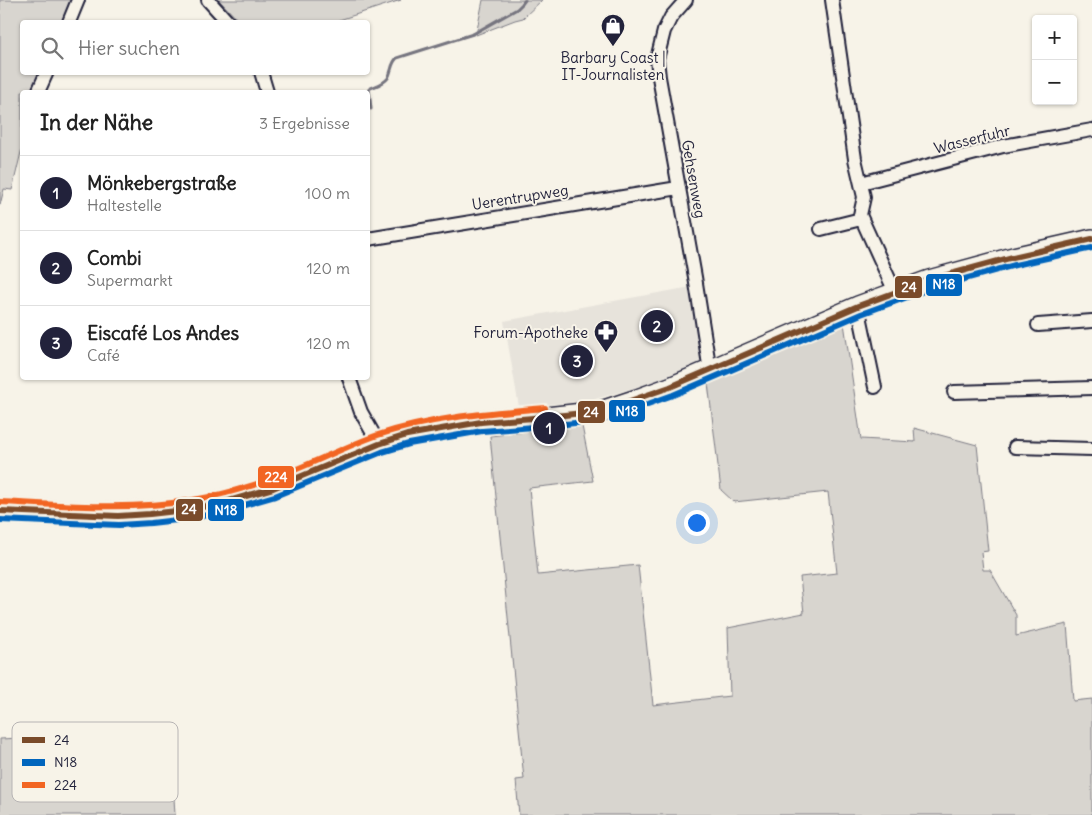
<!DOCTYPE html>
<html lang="de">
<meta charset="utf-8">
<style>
:root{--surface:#fff;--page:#f6f6f6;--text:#222;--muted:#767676;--line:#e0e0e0;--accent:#22223b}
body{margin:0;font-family:Delius,sans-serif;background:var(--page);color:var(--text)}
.controls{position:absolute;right:15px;top:15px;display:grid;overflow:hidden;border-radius:5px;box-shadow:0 1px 4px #0004}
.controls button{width:45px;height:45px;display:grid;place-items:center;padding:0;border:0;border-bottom:1px solid var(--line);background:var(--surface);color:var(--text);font:25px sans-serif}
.you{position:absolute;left:696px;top:522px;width:18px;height:18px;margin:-12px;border:4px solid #fff;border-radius:50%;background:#1a73e8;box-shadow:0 0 0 8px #1a73e833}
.badge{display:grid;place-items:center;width:32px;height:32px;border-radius:50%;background:var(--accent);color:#fff;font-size:16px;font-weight:700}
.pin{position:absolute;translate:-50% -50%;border:2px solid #fff;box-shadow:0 1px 5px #0006}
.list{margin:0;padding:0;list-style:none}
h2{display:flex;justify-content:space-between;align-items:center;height:65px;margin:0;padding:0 20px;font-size:21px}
h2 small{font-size:16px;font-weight:400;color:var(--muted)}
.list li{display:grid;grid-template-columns:32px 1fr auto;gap:15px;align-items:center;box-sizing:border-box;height:75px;padding:0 20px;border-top:1px solid var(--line)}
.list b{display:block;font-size:19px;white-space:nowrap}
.list p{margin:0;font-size:16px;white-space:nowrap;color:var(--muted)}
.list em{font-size:16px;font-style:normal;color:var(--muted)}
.icon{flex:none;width:28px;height:28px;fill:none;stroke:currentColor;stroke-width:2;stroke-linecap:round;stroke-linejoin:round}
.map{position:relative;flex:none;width:1092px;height:815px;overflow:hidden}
.search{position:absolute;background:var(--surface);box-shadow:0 1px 4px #0004;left:20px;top:20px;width:350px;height:55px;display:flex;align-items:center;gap:12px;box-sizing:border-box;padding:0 18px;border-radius:5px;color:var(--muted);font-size:19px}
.panel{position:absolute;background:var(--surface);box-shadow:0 1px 4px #0004;left:20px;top:90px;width:350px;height:290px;border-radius:5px}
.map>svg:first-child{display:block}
</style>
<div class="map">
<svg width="1092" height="815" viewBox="0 0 1092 815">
<rect width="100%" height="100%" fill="#f7f3e8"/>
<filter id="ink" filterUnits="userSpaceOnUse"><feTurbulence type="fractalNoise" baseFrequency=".02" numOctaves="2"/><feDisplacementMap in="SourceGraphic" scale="10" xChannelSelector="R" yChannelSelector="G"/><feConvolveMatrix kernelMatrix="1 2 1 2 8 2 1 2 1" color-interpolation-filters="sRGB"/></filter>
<g filter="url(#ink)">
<!-- built -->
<path fill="#e7e3db" d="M691,287L705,362L645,385L592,400L580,402L519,407L504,321Z"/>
<!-- green -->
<path fill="#d8d5cf" stroke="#7d7c85" d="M0,0H73L64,22H22V72L43,73L34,92H22V148L12,190L4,189L0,205Z
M219,0H401L333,22H240Z
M483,0H542L523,18L515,20L476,35Z
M844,323L861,439L915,442L914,428L977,445L988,551L981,552L983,570H990L1016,615V636L1067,624L1073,701L1092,699V815H519L516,780L524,779L490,436L582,426L593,481L529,488L538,575L638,565L653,705L730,696L728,628L804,613L800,577L837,573L828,492L734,502L721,490L708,383Z
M170,731L175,815H0V739Z"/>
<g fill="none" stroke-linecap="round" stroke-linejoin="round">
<!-- stream -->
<path stroke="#76747f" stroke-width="3" d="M371,109L369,89C375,86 384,84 388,78C392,71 391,63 397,58L473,34L517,9L522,4L525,0"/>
<defs>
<path id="minor" d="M208,0L228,22
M686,0L671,17L664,31L657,59L659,77L695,277L710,371
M832,0L855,159L864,197L860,215L895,292
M69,22L78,0
M261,72L267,92
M38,92L47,72
M861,183L1003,146L1092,130
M821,229L861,219
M368,239L678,188
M858,306L875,387
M1038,325L1092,321
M349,378L361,412L379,444
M954,392L1092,388
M1015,447L1092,449"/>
<path id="secondary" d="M0,511L118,516L150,514L194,509L229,501L273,488L379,444L407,435L481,422L546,417L601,411L637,399L670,387L858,306L929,280L1013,257L1092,239"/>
</defs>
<!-- minor casing -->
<use href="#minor" stroke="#22223b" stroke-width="16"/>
<!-- secondary casing -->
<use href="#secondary" stroke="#22223b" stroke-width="22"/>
<!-- minor -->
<use href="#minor" stroke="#f7f3e8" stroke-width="12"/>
<!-- secondary -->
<use href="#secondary" stroke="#f7f3e8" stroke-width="19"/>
<defs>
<path id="bus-1" d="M0,511L118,516L150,514L194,509L229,501L273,488L379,444L407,435L481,422L546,417L601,411L670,387L858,306L929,280L1013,257L1092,239"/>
<path id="bus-2" d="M0,520L119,525L151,523L195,518L231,509L275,496L382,452L409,444L482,431L547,426L603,420L673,395L861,314L932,288L1015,265L1092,248"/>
<path id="bus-3" d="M0,502C64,505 129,511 193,500C218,496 245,488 269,480C306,467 341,448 378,435C432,417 489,413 545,408"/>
</defs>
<!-- bus-1 casing -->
<use href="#bus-1" stroke="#f7f3e8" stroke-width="10"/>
<!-- bus-2 casing -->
<use href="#bus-2" stroke="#f7f3e8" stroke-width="10"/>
<!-- bus-3 casing -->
<use href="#bus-3" stroke="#f7f3e8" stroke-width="10"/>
<!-- bus-1 -->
<use href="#bus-1" stroke="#7a4b2a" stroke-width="6"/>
<!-- bus-2 -->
<use href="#bus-2" stroke="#0065bd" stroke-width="6"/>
<!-- bus-3 -->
<use href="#bus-3" stroke="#f26522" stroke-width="6"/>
</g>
</g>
<!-- icons -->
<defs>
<symbol id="shop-pin" viewBox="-11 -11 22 30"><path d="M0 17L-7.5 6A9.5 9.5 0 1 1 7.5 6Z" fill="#22223b" stroke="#f7f3e8"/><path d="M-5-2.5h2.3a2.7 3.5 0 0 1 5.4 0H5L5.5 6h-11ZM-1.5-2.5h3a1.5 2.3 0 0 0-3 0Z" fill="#fff"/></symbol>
<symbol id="pharmacy-pin" viewBox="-11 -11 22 30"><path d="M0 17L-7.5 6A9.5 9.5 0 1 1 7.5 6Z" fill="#22223b" stroke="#f7f3e8"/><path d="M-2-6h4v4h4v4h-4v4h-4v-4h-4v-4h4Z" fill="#fff"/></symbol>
</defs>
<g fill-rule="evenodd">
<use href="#shop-pin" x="599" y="12" width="28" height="38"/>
<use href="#pharmacy-pin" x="592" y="318" width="28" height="38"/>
</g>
<g text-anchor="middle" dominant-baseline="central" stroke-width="4" stroke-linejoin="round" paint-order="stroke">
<!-- poi labels -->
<g font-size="15" fill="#22223b" stroke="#f7f3e8">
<text x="613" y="57">Barbary Coast |<tspan x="613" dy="17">IT-Journalisten</tspan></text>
<text x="588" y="332" text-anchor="end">Forum-Apotheke</text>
</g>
<!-- street labels -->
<g font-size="15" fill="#22223b" stroke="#f7f3e8">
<text transform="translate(972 139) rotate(-14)">Wasserfuhr</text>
<text transform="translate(694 179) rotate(80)">Gehsenweg</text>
<text transform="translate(520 197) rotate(-9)">Uerentrupweg</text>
</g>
</g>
<!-- legend -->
<rect x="12" y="722" width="166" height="80" rx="8" fill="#f7f3e8" stroke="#b7b4b4" stroke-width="1"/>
<rect x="22" y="737" width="23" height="6" fill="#7a4b2a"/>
<rect x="22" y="759" width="23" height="7" fill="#0065bd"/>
<rect x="22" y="782" width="23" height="6" fill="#f26522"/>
<g font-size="14" fill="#22223b">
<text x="54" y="745">24</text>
<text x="54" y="767">N18</text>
<text x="54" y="790">224</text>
</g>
<g stroke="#f7f3e8" stroke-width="2">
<rect x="925" y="273" width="38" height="24" rx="5" fill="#0065bd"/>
<rect x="894" y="275" width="29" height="24" rx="5" fill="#7a4b2a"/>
<rect x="608" y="399" width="38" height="24" rx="5" fill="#0065bd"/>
<rect x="577" y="400" width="29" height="24" rx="5" fill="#7a4b2a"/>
<rect x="257" y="465" width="38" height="24" rx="5" fill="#f26522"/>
<rect x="175" y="498" width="29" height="24" rx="5" fill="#7a4b2a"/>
<rect x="207" y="498" width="38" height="24" rx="5" fill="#0065bd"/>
</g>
<g font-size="14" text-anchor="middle" font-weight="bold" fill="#fff">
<text x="944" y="289">N18</text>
<text x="909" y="292">24</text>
<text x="627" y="416">N18</text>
<text x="591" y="417">24</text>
<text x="276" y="482">224</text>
<text x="189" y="514">24</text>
<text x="226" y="515">N18</text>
</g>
</svg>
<div class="controls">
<button>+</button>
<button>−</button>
</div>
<div class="you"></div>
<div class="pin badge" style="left:549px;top:428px">1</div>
<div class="pin badge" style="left:657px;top:326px">2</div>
<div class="pin badge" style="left:577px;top:361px">3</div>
<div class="search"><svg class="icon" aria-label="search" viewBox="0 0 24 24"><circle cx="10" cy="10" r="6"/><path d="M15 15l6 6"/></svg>Hier suchen</div>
<section class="panel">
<h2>In der Nähe<small>3 Ergebnisse</small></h2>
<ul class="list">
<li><span class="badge">1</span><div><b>Mönkebergstraße</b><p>Haltestelle</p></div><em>100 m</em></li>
<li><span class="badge">2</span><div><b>Combi</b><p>Supermarkt</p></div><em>120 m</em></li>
<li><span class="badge">3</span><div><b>Eiscafé Los Andes</b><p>Café</p></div><em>120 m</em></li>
</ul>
</section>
</div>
